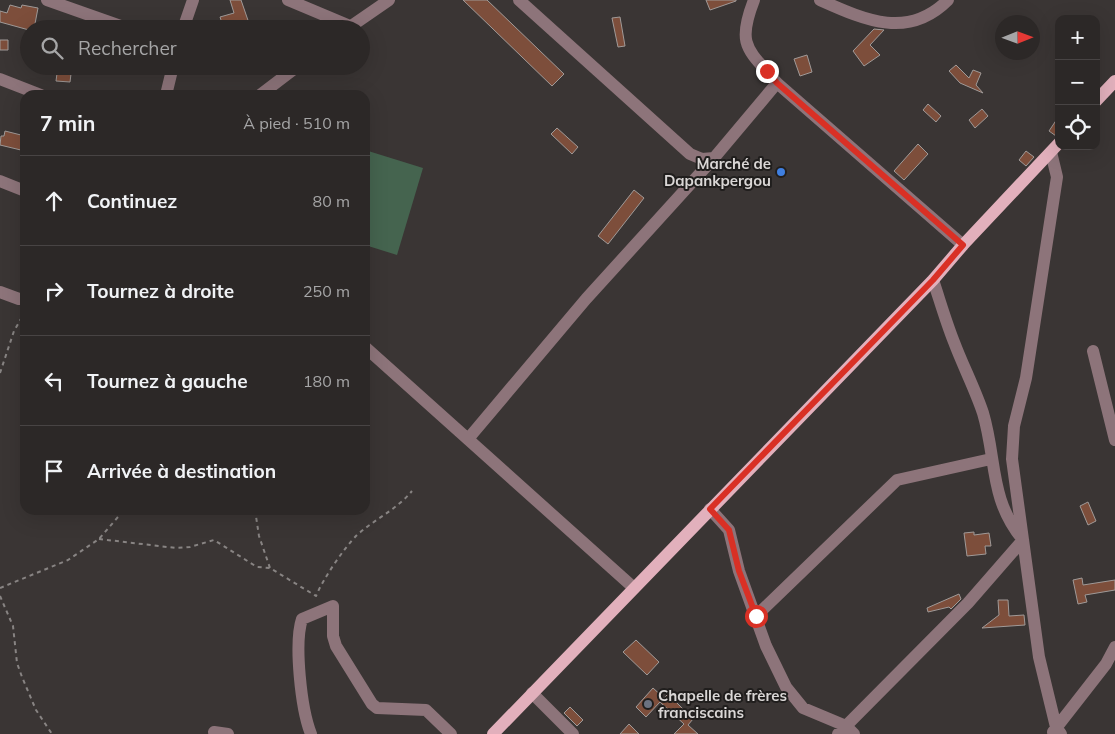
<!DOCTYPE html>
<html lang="fr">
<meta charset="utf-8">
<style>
:root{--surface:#2c2827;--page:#383433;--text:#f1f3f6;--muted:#a6a6a7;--line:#484444}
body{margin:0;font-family:Mulish,sans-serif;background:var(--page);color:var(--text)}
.controls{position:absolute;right:15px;top:15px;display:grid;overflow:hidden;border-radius:10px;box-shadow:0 5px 20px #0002}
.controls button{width:45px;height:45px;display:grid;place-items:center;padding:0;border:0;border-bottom:1px solid var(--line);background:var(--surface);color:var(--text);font:25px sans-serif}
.compass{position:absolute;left:995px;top:15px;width:45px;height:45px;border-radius:50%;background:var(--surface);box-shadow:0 5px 20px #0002;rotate:89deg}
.stop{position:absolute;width:15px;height:15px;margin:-11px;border:4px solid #d93025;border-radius:50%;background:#fff}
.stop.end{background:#d93025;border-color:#fff;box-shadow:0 1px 5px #0008}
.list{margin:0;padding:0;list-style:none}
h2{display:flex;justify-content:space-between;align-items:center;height:65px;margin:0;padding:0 20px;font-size:21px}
h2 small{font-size:16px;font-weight:400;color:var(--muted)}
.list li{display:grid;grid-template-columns:32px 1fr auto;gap:15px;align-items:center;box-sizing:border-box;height:90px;padding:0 20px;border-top:1px solid var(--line)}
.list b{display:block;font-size:19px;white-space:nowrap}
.list em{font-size:16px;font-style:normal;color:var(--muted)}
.icon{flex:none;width:28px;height:28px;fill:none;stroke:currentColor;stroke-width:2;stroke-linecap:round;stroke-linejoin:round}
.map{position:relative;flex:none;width:1115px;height:734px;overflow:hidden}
.search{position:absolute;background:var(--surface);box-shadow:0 5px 20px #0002;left:20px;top:20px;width:350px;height:55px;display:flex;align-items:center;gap:12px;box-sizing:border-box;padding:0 18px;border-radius:28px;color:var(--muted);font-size:19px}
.panel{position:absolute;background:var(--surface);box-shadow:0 5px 20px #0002;left:20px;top:90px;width:350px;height:425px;border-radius:15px}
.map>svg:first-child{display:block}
</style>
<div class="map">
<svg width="1115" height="734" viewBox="0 0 1115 734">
<rect width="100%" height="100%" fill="#3a3534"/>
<!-- green -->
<path fill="#45644f" d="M365,150L423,168L397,255L365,245Z"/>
<!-- building -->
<path fill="#7d4e3b" stroke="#a09a98" d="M230,0H241L251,29H236L234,25L224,29L220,17L234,13Z
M463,0H487L564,74L552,86Z
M706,0H736V1L710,10Z
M10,5L21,8L22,5L38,8L34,29L29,30L0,22V11L7,13Z
M620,17L625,46L618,47L612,18Z
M874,29L884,30L870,45L880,55L864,66L853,51Z
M0,40H8V50H0Z
M807,55L812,72L800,76L794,59Z
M956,65L969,78L973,70L981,73L976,85L983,93L960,83L949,71Z
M58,66H72L70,82L56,81Z
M928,104L941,116L936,122L923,110Z
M982,109L988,116L975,128L969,120Z
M1059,116V131L1056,136L1049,131Z
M557,128L578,147L572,154L551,134Z
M5,131L25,136V151L0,145L1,136H4Z
M918,144L928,154L904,180L894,171Z
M1026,151L1034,157L1026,166L1019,160Z
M634,190L644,198L608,244L598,236Z
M1088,502L1096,521L1088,525L1080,506Z
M974,532V535L989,533L991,546H985L986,554L967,556L964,533Z
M1082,578L1083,585L1115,580V590L1085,595L1087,602L1078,604L1073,580Z
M959,594L961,599L951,609L949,607L928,612L927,608Z
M998,600H1008L1009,616L1024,615L1025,625L982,628L999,615Z
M636,640L659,662L647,675L623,652Z
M653,688L664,698L668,694L693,719L688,725L698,734H674L684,724L660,702L646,717L636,707Z
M570,707L583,720L577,726L564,713Z
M629,724L639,734H620Z"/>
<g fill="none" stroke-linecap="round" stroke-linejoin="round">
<!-- path -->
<path stroke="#888483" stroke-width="2" stroke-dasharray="4 4" stroke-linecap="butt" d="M0,373L14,331L25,312
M255,510L259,536L270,568
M99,539L176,548L190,547L214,540L257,567L270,568L316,596C323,579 344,548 357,535C375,519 396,510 412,491
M0,588L68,560L99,539L124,510
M0,596L13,626L17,663L22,677L36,710L52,734"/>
<!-- minor -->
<path stroke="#8d747a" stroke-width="12" d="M47,0L129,29
M288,0L350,26
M519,0L690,154L702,159L714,158L777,83C748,49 736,46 754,0
M820,0C865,20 908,40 948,0
M183,29L193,0
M347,29L389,0
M0,79L41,95
M777,83L963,245
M166,95L173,66
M260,95L298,66
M1051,152L1057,177L1026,378L1014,426L1012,459L1039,657L1056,727L1061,734
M0,181L25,191
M0,292L19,299L25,298
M365,347L634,588
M1093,351L1115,440
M468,439L586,299L714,158
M710,509L729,530L739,571L766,646L786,687L803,708L846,726L854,734
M756,616L897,480L991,459
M532,693L573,734
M214,732L228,734
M1053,732L1106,664L1115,647
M311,734C301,709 294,643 302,619L333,606V636L336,646L372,704L377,708L426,710L451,734
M838,734L968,603L1023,540C989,499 997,460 983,413C975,389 963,366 954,342C946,322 940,301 933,280"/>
<!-- major -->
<path stroke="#e2b0bc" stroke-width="12" d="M1096,101L1115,81
M493,734L933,280L963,245L1059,143"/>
</g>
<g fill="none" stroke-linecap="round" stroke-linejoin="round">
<!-- route -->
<path stroke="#d93025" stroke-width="6" d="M756,616L739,571L729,530L710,509L933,280L963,245L777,83L767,71"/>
</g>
<!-- markers -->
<circle fill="#3f7fe0" stroke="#201e1d" stroke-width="2" cx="781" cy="172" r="5"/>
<circle fill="#6b7280" stroke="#201e1d" stroke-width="2" cx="648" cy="704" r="5"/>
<g text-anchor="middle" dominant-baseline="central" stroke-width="4" stroke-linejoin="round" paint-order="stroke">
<!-- poi labels -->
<g font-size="15" font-weight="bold" fill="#dad7d6" stroke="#201e1d" text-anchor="end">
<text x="771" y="163">Marché de<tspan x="771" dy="17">Dapankpergou</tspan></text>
<text x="658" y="695" text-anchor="start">Chapelle de frères<tspan x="658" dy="17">franciscains</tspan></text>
</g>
</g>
</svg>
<div class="controls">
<button>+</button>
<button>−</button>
<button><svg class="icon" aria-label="locate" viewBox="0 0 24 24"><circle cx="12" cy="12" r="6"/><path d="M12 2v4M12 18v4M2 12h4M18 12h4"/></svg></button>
</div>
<svg class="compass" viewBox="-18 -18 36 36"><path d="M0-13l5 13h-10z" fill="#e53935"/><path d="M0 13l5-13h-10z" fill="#a6a6a7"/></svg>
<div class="stop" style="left:756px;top:616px"></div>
<div class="stop end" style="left:767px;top:71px"></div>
<div class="search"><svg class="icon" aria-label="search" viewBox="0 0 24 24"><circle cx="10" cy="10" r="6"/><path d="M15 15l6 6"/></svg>Rechercher</div>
<section class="panel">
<h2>7 min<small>À pied · 510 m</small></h2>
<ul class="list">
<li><svg class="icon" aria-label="ahead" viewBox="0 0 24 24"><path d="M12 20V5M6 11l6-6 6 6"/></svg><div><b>Continuez</b></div><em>80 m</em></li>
<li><svg class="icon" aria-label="right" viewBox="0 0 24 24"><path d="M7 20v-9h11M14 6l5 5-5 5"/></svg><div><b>Tournez à droite</b></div><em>250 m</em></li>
<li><svg class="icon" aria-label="left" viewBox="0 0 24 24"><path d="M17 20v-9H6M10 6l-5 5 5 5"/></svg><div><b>Tournez à gauche</b></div><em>180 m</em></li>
<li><svg class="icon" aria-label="arrive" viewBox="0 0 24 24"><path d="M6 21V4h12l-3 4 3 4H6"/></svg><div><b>Arrivée à destination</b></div></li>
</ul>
</section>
</div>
